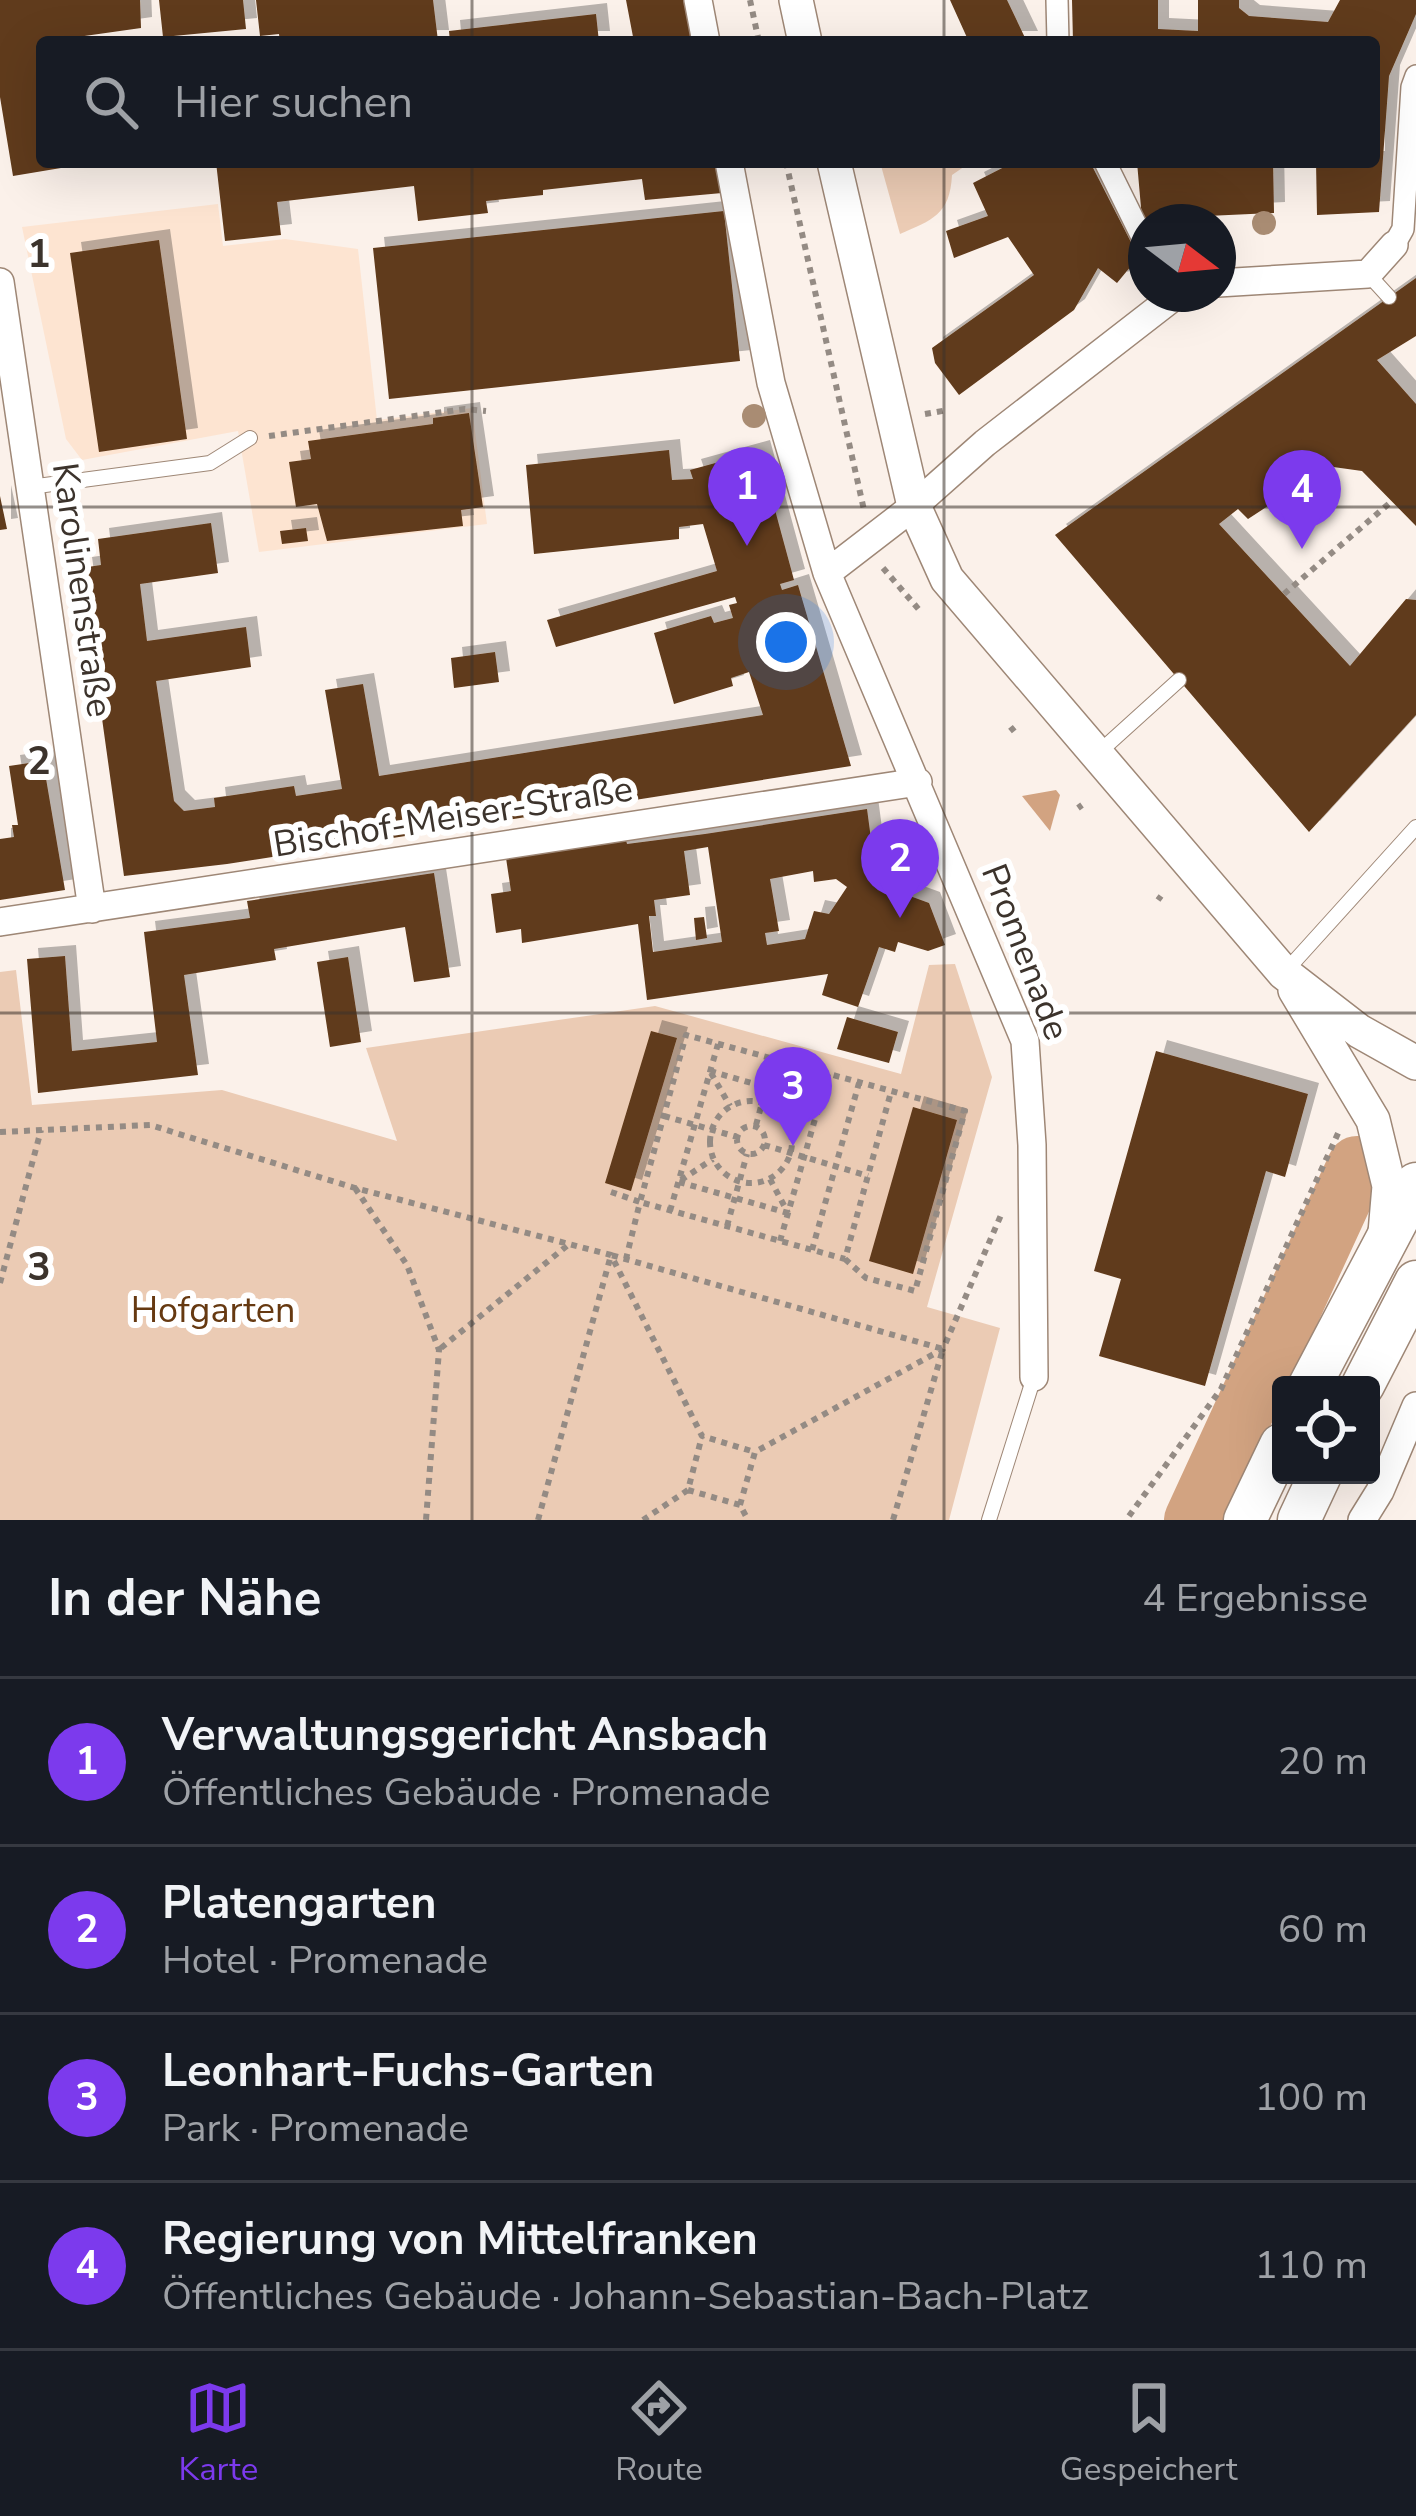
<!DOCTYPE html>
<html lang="de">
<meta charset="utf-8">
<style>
:root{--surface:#171b24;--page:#20242c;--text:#f1f3f6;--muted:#9ea1a6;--line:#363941;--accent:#7c3aed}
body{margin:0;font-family:"Nunito Sans",sans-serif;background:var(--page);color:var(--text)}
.controls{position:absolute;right:36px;bottom:36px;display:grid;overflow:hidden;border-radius:12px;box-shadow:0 12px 48px #0002}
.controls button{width:108px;height:108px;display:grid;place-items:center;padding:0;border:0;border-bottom:3px solid var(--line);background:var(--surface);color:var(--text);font:60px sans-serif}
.compass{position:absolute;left:1128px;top:204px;width:108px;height:108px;border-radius:50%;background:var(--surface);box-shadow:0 12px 48px #0002;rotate:106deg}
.you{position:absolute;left:786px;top:642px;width:42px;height:42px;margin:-30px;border:9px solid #fff;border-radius:50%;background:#1a73e8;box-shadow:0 0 0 18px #1a73e833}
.badge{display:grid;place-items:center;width:78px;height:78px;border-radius:50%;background:var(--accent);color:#fff;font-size:39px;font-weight:700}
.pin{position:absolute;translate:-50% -99px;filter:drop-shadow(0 3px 6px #0008)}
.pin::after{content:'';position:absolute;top:63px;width:42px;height:36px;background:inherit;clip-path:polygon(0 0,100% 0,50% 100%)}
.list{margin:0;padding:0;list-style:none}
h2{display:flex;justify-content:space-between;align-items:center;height:156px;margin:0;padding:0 48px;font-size:51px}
h2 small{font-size:39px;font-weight:400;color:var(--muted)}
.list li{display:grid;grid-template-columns:78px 1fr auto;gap:36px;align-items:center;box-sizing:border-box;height:168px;padding:0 48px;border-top:3px solid var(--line)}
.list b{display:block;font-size:45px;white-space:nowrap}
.list p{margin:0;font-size:39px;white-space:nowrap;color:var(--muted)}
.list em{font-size:39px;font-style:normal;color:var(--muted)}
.icon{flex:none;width:66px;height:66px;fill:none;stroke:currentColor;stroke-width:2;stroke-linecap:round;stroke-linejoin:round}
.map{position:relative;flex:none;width:1416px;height:1520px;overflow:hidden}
.search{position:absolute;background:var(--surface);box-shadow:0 12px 48px #0002;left:36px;right:36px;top:36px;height:132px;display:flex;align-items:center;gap:30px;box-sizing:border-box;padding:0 42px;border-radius:12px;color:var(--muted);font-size:45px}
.sheet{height:828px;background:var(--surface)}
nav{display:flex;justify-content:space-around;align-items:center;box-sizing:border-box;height:168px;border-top:3px solid var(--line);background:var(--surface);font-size:33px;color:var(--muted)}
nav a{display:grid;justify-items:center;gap:6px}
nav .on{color:var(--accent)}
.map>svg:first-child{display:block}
</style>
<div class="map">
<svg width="1416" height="1520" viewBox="0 0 1416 1520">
<defs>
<filter id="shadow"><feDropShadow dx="11" dy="-11" stdDeviation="0" flood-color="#0004"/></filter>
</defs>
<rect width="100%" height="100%" fill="#fbf1ea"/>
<!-- built -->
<path fill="#fde4d1" d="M218,204L223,246L285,239L358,249L377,420L472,408L487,524L259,552L238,431L82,460L66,439L22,227Z"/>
<!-- green -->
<path fill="#ebcbb4" d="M880,162H971L952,175C950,215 932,220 900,234Z
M955,964L992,1077L927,1307L1000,1328L949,1520H0V972L16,970L32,1105L222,1090L397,1141L366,1048L655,1006L901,1074L929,965Z"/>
<!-- water -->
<path fill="#d2a381" d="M1056,790L1060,795L1050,831L1022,796Z"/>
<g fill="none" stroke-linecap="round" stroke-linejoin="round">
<!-- river -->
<path stroke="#d2a381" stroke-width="60" d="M1194,1520L1357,1166"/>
</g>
<!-- building -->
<path fill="#613a1a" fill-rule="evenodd" filter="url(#shadow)" d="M0,0H140L141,28L42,42V162L85,164L13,176L0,97Z
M159,0H243L246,29L163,37Z
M256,0H433L438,41L280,42L279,34L260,36Z
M626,0H686L695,42H634Z
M950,0H1007L1027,42H969Z
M1072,0H1158V29L1198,31V0H1239V8L1249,16L1328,22L1340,0H1416V14L1389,76L1379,212L1317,215L1316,162H1374V42H1073Z
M596,14L599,42H450L449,31Z
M216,162H717L722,193L645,200L642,179L543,190V195L486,201L488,213L418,221L414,186L277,202L281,235L225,241Z
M1014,162H1090L1136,252V260L1117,283L1098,268L1074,310L959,395L935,363L932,348L1034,275L1008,237L954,258L946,231L988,216L973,183Z
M1137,162H1273L1274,213L1142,219Z
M724,211L740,361L389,399L373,248Z
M159,240L187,439L99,452L70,253Z
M1416,278V336L1377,360L1416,404V526L1362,471L1319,465L1299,478L1297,487L1248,519L1238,509L1219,524L1350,666L1406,599L1416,600V715L1309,832L1055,535Z
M469,413L483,507L461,510L463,526L327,541L317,504L296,507L289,462L311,459L308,441L433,424V418Z
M669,450L672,480L693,479L690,470L759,451L794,580L780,584L782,590L798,585L851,766L227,864L124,876L81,568L101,565L98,539L211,523L218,573L140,584L147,641L246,627L251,667L156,681L174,801L184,811L215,807L214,798L294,786L296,796L342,789L325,690L363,684L379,776L763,715L749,672L731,678L733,686L674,704L654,633L711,616L714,623L733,618L729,605L737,603L735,597L556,647L547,620L717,571L703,524L679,527V539L534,554L526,465Z
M0,496L7,529L0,530Z
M306,528L308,541L282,544L280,531Z
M495,652L499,682L454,688L451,658Z
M43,761L65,890L0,900V839L14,837L12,825H18L9,766Z
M867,809L877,884L929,903L945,945L928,951L898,942L895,952L879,947L858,1007L822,995L828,974L647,1000L638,924L522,943L521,929L496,933L491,894L511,891L506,858L626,840L627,844L705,834ZM708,847L722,942L653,952L649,916H656L654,900L690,895L684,851ZM813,871L814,882L836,879L847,887L829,914L814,911L805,939L767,945L765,933L779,931L770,879Z
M434,873L450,977L414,982L405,927L274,949L276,960L184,975L198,1075L38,1093L27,959L65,956L72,1051L157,1042L144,932L250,918L247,901Z
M704,917L707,938L696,940L694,918Z
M348,957L361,1042L330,1047L317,962Z
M847,1017L898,1032L889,1063L837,1049Z
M651,1031L677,1038L631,1191L605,1183Z
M1156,1051L1308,1094L1285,1177L1266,1171L1205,1386L1099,1356L1121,1279L1094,1271Z
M913,1107L957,1120L913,1274L869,1261Z"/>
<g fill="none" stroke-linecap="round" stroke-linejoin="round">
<defs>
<path id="service" d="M1368,274L1389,297
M30,487L210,463L250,438
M1096,755L1179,680
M1284,973L1416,827
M989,1520L1034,1377"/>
<path id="pedestrian" d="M1057,0L1058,42
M1105,162L1146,245
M1394,245L1403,229L1412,87L1416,76"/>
<path id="minor" d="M698,0L706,42
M729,162L771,383L827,573
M0,282L92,909
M1218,283L1368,274L1394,245
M0,922L918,782
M1034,1377L1032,1145L1025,1041L827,573L914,506L985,443L1172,298L1183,294
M1362,1520L1380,1491L1416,1406"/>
<path id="tertiary" d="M796,0L805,42
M834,162L914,506L947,579L1284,973L1359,1031L1416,1063
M1295,990L1373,1120L1389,1186L1385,1233"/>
<path id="primary" d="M1310,1385L1416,1184
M1363,1385L1416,1282
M1245,1520L1281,1445
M1299,1520L1320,1475"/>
</defs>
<!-- service casing -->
<use href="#service" stroke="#9e8776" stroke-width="16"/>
<!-- pedestrian casing -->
<use href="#pedestrian" stroke="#9e8776" stroke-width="24"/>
<!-- minor casing -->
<use href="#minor" stroke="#9e8776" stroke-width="30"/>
<!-- tertiary casing -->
<use href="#tertiary" stroke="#9e8776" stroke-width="36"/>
<!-- primary casing -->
<use href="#primary" stroke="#9e8776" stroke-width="45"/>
<!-- path -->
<path stroke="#948b84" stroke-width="6" stroke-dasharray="6 6" stroke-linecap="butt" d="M750,0L759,42
M786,162L864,510
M925,414L948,410
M269,436L465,409L486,411
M883,568L921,612
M1284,594L1392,501
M1010,731L1015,727
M1078,808L1082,805
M1158,900L1161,896
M710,1071L820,1103
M711,1073L730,1106
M710 1142a41 41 0 1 1 82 0a41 41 0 1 1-82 0Z
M664,1116L737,1137
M787,1122L817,1105
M756,1125L774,1059
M737 1140a14 14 0 1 1 28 0a14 14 0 1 1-28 0Z
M0,1132L150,1125L355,1188L611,1255L702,1436L755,1452
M764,1145L868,1176
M770,1179L788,1213
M681,1180L713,1159
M679,1182L788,1213
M355,1188L407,1265L439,1350L426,1520
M611,1192L640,1202L626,1259
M670,1211L718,1044
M727,1226L747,1154
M780,1241L828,1074
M812,1250L859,1083
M845,1259L866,1278L915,1291L965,1111L686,1035L640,1202L845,1259L891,1092
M0,1283L41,1130
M441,1348L568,1245
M688,1490L740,1505L748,1520
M740,1505L755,1452L943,1349L1001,1215
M1129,1516L1221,1389L1340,1129
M538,1520L611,1255L943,1349L893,1520
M643,1520L688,1490L702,1436"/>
<!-- service -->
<use href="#service" stroke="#fff" stroke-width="14"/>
<!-- pedestrian -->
<use href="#pedestrian" stroke="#fff" stroke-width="21"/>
<!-- minor -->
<use href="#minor" stroke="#fff" stroke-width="27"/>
<!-- tertiary -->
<use href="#tertiary" stroke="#fff" stroke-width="33"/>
<!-- primary -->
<use href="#primary" stroke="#fff" stroke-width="42"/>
</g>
<!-- trees -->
<g fill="#a98c73">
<circle cx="1264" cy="223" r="12"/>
<circle cx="754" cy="416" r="12"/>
</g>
<!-- grid -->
<path fill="none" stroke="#3c332c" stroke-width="3" stroke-opacity="0.55" d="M472,0V42M944,0V42M472,162V1520M944,162V1520M0,507H1416M0,1013H1416"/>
<g text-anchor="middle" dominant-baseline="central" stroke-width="12" stroke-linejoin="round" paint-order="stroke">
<!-- street labels -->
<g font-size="36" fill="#3c332c" stroke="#fff">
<text transform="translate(82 590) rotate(82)">Karolinenstraße</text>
<text transform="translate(453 817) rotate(-9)">Bischof-Meiser-Straße</text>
<text transform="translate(1025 952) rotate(69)">Promenade</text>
</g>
<!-- park labels -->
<g font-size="36" fill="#663911" stroke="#fff">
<text x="213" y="1310">Hofgarten</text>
</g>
</g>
<g font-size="39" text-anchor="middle" font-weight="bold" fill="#3c332c" stroke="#fff" stroke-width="12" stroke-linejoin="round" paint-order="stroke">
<text x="39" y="267">1</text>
<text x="39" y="774">2</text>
<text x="39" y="1280">3</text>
</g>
</svg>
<div class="controls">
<button><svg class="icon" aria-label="locate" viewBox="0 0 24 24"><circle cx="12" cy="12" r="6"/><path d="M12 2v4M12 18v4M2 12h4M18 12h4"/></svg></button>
</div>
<svg class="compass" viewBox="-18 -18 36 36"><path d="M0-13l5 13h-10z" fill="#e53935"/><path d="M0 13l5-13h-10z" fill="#9ea1a6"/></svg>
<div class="you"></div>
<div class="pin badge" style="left:747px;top:546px">1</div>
<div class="pin badge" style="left:900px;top:918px">2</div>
<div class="pin badge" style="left:793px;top:1146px">3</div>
<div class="pin badge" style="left:1302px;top:549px">4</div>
<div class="search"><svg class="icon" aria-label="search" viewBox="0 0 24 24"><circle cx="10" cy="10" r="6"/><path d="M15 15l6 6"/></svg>Hier suchen</div>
</div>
<section class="sheet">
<h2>In der Nähe<small>4 Ergebnisse</small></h2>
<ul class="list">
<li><span class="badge">1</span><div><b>Verwaltungsgericht Ansbach</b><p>Öffentliches Gebäude · Promenade</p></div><em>20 m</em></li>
<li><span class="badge">2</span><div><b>Platengarten</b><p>Hotel · Promenade</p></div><em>60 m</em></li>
<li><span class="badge">3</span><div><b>Leonhart-Fuchs-Garten</b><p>Park · Promenade</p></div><em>100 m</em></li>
<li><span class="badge">4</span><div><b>Regierung von Mittelfranken</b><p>Öffentliches Gebäude · Johann-Sebastian-Bach-Platz</p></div><em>110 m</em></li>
</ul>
</section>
<nav>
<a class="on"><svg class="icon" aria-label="map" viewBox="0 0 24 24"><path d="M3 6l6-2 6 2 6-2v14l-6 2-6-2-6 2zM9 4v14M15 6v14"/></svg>Karte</a>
<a><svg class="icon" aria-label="directions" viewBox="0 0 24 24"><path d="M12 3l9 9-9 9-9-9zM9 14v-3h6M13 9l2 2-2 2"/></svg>Route</a>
<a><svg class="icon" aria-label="saved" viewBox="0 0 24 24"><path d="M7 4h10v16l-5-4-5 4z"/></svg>Gespeichert</a>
</nav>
